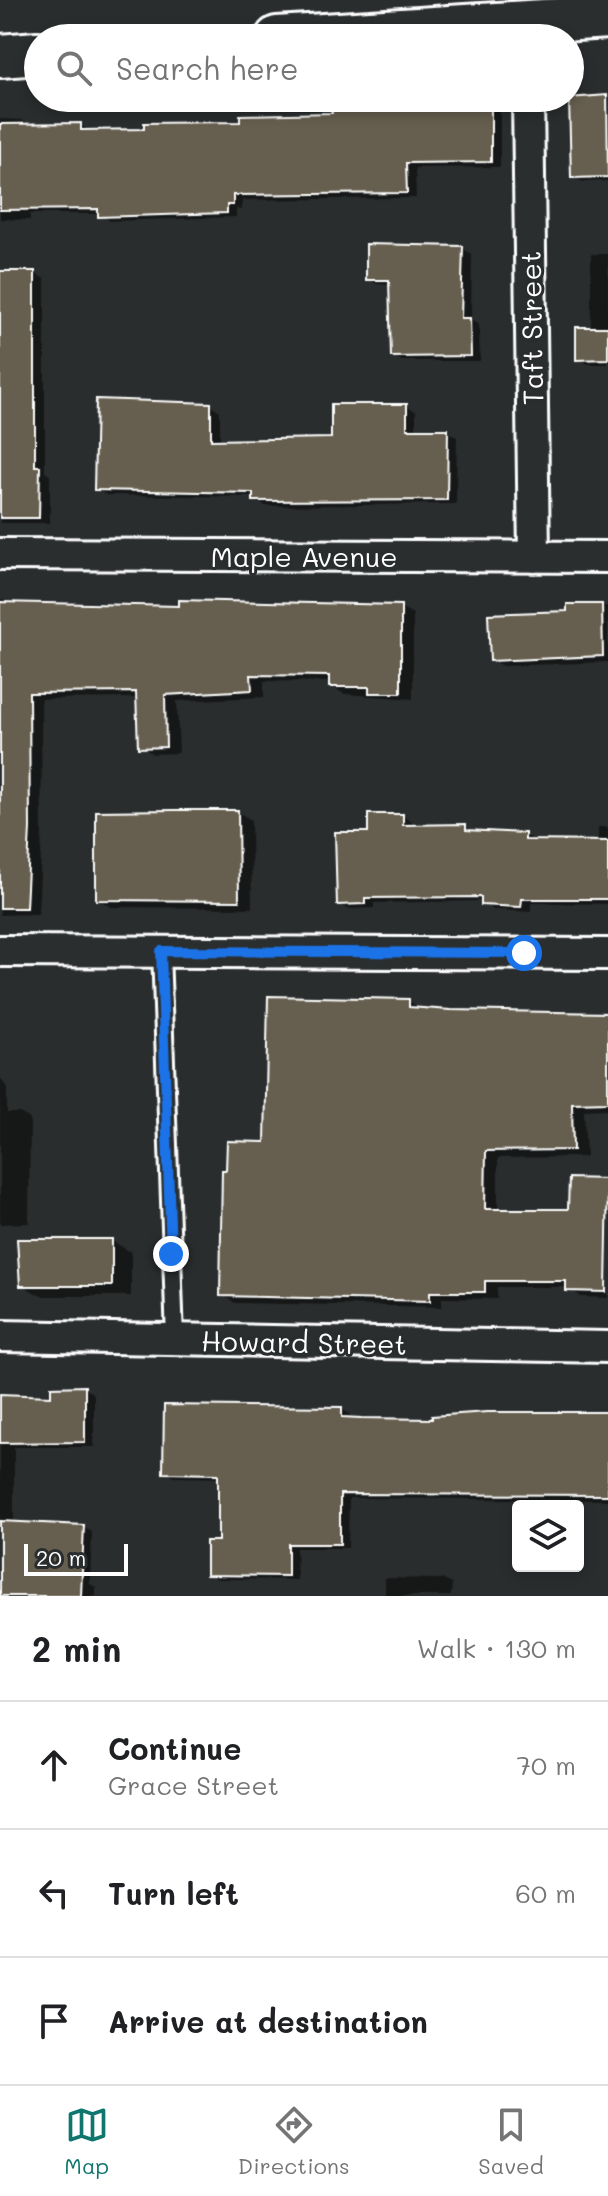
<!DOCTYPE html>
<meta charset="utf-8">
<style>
:root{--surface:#fff;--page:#f2f2f2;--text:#202124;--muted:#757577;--line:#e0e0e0;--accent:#0f766e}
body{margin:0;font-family:Mali,sans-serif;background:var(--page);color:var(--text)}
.controls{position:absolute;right:24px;bottom:24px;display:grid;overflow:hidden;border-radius:8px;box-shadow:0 4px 12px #0003}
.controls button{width:72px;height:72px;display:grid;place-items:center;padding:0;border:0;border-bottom:2px solid var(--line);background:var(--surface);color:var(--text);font:40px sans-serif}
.scale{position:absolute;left:24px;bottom:20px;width:104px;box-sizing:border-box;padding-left:8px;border:4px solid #fff;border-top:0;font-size:22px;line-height:28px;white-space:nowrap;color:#fff;-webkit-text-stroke:6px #2a2d2e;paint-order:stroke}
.stop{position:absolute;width:24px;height:24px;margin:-18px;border:6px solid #1a73e8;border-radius:50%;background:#fff}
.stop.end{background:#1a73e8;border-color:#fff;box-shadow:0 2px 8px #0008}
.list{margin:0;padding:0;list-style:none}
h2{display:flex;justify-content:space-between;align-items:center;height:104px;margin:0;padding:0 32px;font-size:34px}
h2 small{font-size:26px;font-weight:400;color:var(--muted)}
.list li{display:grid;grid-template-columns:52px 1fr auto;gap:24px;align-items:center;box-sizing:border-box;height:128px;padding:0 32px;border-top:2px solid var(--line)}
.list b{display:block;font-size:30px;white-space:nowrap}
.list p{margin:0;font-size:26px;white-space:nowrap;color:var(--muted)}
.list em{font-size:26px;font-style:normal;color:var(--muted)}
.icon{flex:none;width:44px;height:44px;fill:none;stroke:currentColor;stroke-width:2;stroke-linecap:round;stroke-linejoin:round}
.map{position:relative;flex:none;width:608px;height:1596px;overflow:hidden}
.search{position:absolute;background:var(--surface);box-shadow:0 4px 12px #0003;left:24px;right:24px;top:24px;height:88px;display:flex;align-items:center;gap:20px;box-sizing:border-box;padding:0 28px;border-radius:44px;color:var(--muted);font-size:30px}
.sheet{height:488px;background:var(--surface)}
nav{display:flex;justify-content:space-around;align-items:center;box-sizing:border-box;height:112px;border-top:2px solid var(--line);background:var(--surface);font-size:22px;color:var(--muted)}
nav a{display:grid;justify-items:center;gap:4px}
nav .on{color:var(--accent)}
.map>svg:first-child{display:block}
</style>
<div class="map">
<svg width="608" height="1596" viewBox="0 0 608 1596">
<rect width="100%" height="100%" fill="#2a2d2e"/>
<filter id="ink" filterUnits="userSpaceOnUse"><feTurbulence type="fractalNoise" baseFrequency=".0125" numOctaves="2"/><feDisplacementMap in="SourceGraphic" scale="16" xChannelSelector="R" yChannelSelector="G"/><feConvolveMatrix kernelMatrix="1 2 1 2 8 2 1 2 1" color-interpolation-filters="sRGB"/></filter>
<g filter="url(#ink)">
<!-- shadow -->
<path fill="#0007" d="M608,95V181L583,182L573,177L571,97Z
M491,106L500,112V167L415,168L416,198L242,200V210L236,209V217L110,221L100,214H30V220L0,219V119L22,120L32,126L81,125L91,132Z
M462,248L472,254L471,320L479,325L480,361H402L393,356L391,285L377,284L368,279Z
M591,254H608V364H588L578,358L591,329Z
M0,273H34L45,279V472L50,475V523H0Z
M211,405L220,411V442L333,440L406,406L416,411V431H447L457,437L456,504L265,506L255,497L106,495L96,489Z
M0,599L21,604L91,603L97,607H400L413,614V699L344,694L331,686V682L264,681V697L177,701L179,753L153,754L140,746L139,698L41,699L42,836L38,914L0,915Z
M569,606H608V662L502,666L492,660L569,613Z
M238,812L251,820L252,908L111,907L98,899Z
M403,816L412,822V827L465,826L475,832L524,835L534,840L598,843V827H608V904L531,903V912L493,910L483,901L374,903V908L348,909L339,903L370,834Z
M409,1001L422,1010L608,1014V1109L584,1110L586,1157L498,1158V1211H570L608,1182V1298L581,1297L568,1287H497V1299L442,1298V1307L235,1303L222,1295L267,1144Z
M0,1077L7,1088V1113H20L30,1119L29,1223L0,1224Z
M112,1241L131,1252V1296H41L22,1285Z
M84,1388L94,1394V1447H14V1524L83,1527L92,1532L90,1584L96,1587V1596H0V1396L53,1398Z
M341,1409L350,1414V1419L434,1421L608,1414V1500L349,1498L348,1548H296L297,1580L217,1579L208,1573L220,1543V1478L174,1477L165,1472Z
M385,1578L442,1579L452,1584L451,1596H385Z"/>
<!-- building -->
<path fill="#665f4f" stroke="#fff" stroke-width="2" d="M607,95L608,177L571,178L569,98Z
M372,100L491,104V162L406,163L407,193L233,195V205H227V213L98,217V209L0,210V124L81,123V130L144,129V123L240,122V115L332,113V108L372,107Z
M366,244L463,246L461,318H470L471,356L391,357L389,280H366Z
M0,271H35V466H40L39,518H0Z
M576,327H608V359L576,360Z
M96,399L211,403V440L331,438V404H407V429H448L447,500L253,501V493L94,490Z
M179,600L401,605V693H369V687H329V676L251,675L252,690L165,695L166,747L138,748L136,692L29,693L30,828L26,908H0V602L179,606Z
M567,604H602L603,656L490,661L488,614L567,611Z
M174,810H238L239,901L96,900V811Z
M368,814H403V825L466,824V830L525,833V840L608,841V899H522L521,907L481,905V897L365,898V904L337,905L335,832H368Z
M268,996L409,999V1007L451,1010L608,1013V1102L572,1103L573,1150L486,1151L485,1209H568L569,1178L608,1179L606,1292L566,1291V1281H485V1292H430V1301L220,1296L222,1170H226L227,1141L265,1142Z
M17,1239H112V1286H20Z
M85,1386V1442L0,1443V1394L51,1396V1387Z
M164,1405L342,1407V1417L361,1418L432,1419V1416L487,1412H608V1495L340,1494V1544H288V1576L206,1575V1541H218V1474L163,1473Z
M0,1521L84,1525L81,1596H0Z"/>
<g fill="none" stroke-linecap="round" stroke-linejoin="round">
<defs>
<path id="lane" d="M161,951L175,1339"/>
<path id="street" d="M528,98L534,557
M0,554L608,557
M0,951L608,954
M0,1336L608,1347"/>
<path id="secondary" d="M277,38L608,17
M0,56L38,53"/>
</defs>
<!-- lane casing -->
<use href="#lane" stroke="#fff" stroke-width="22"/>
<!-- street casing -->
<use href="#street" stroke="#fff" stroke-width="36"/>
<!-- secondary casing -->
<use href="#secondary" stroke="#fff" stroke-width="48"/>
<!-- lane -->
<use href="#lane" stroke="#2a2d2e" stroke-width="16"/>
<!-- street -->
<use href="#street" stroke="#2a2d2e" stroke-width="30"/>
<!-- secondary -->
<use href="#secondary" stroke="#2a2d2e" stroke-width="42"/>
</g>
</g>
<g fill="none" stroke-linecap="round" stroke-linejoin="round" filter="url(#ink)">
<!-- route -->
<path stroke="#1a73e8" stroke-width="10" d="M171,1254L161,951L524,953"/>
</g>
<g text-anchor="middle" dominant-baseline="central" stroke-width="6" stroke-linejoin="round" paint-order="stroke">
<!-- street labels -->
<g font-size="28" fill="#fff" stroke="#2a2d2e">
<text transform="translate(531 328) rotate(-91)">Taft Street</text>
<text x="304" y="556">Maple Avenue</text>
<text transform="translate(304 1342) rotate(1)">Howard Street</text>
</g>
</g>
</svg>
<div class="controls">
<button><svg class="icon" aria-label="layers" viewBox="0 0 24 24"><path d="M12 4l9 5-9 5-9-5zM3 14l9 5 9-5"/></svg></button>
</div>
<div class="scale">20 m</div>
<div class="stop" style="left:524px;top:953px"></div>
<div class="stop end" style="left:171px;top:1254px"></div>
<div class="search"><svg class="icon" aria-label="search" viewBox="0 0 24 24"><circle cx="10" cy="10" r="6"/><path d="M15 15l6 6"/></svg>Search here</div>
</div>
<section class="sheet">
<h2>2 min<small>Walk · 130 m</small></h2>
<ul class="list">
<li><svg class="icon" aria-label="ahead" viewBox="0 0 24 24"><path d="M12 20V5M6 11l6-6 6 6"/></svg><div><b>Continue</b><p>Grace Street</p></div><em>70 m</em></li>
<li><svg class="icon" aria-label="left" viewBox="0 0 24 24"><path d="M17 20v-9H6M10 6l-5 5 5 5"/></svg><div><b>Turn left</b></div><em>60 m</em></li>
<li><svg class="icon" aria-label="arrive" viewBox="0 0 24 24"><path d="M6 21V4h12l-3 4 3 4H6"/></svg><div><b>Arrive at destination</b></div></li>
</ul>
</section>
<nav>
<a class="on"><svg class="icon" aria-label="map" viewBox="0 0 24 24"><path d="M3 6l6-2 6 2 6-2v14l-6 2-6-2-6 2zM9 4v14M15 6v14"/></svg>Map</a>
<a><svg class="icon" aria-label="directions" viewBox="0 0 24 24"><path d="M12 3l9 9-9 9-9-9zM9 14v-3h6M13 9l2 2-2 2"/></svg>Directions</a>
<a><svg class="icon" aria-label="saved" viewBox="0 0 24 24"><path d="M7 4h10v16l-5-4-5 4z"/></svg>Saved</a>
</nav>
